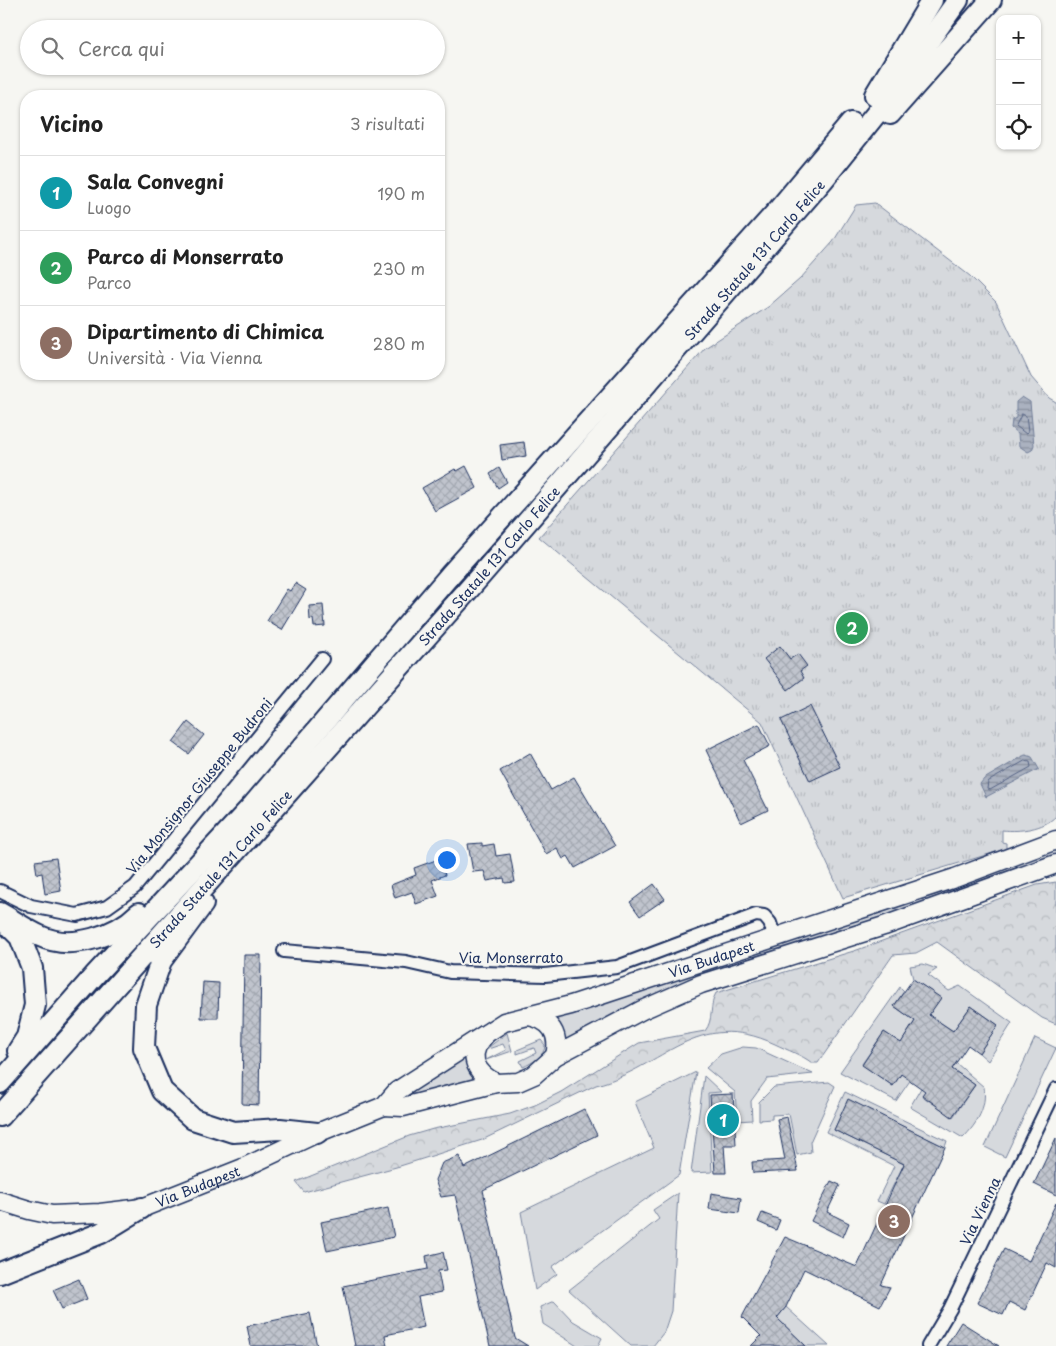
<!DOCTYPE html>
<html lang="it">
<meta charset="utf-8">
<style>
:root{--surface:#fff;--page:#f6f6f6;--text:#222;--muted:#767676;--line:#e0e0e0;--accent:#ea580c}
body{margin:0;font-family:"Playpen Sans",sans-serif;background:var(--page);color:var(--text)}
.controls{position:absolute;right:15px;top:15px;display:grid;overflow:hidden;border-radius:10px;box-shadow:0 1px 4px #0004}
.controls button{width:45px;height:45px;display:grid;place-items:center;padding:0;border:0;border-bottom:1px solid var(--line);background:var(--surface);color:var(--text);font:25px sans-serif}
.you{position:absolute;left:446px;top:859px;width:18px;height:18px;margin:-12px;border:4px solid #fff;border-radius:50%;background:#1a73e8;box-shadow:0 0 0 8px #1a73e833}
.badge{display:grid;place-items:center;width:32px;height:32px;border-radius:50%;background:var(--accent);color:#fff;font-size:16px;font-weight:700}
.pin{position:absolute;translate:-50% -50%;border:2px solid #fff;box-shadow:0 1px 5px #0006}
.list{margin:0;padding:0;list-style:none}
h2{display:flex;justify-content:space-between;align-items:center;height:65px;margin:0;padding:0 20px;font-size:21px}
h2 small{font-size:16px;font-weight:400;color:var(--muted)}
.list li{display:grid;grid-template-columns:32px 1fr auto;gap:15px;align-items:center;box-sizing:border-box;height:75px;padding:0 20px;border-top:1px solid var(--line)}
.list b{display:block;font-size:19px;white-space:nowrap}
.list p{margin:0;font-size:16px;white-space:nowrap;color:var(--muted)}
.list em{font-size:16px;font-style:normal;color:var(--muted)}
.icon{flex:none;width:28px;height:28px;fill:none;stroke:currentColor;stroke-width:2;stroke-linecap:round;stroke-linejoin:round}
.map{position:relative;flex:none;width:1056px;height:1346px;overflow:hidden}
.search{position:absolute;background:var(--surface);box-shadow:0 1px 4px #0004;left:20px;top:20px;width:425px;height:55px;display:flex;align-items:center;gap:12px;box-sizing:border-box;padding:0 18px;border-radius:28px;color:var(--muted);font-size:19px}
.panel{position:absolute;background:var(--surface);box-shadow:0 1px 4px #0004;left:20px;top:90px;width:425px;height:290px;border-radius:20px}
.map>svg:first-child{display:block}
</style>
<div class="map">
<svg width="1056" height="1346" viewBox="0 0 1056 1346">
<defs>
<pattern id="forest-crowns" width="20" height="18" patternUnits="userSpaceOnUse" patternTransform="scale(1.25)"><rect width="20" height="18" fill="#d6d9dd"/><path d="M2 6a3 3 0 1 1 6 0M12 15a3 3 0 1 1 6 0" fill="none" stroke="#b7bbc0"/></pattern>
<pattern id="park-tufts" width="24" height="20" patternUnits="userSpaceOnUse" patternTransform="scale(1.25)"><rect width="24" height="20" fill="#d6d9dd"/><path d="M3 7l-1-3M5 7V3M7 7l1-3M15 17l-1-3M17 17v-4M19 17l1-3" fill="none" stroke="#b7bbc0"/></pattern>
<pattern id="water-rules" width="6" height="5" patternUnits="userSpaceOnUse" patternTransform="scale(1.25)"><rect width="6" height="5" fill="#abb2c0"/><path d="M0 2.5h6" fill="none" stroke="#8a919f"/></pattern>
<pattern id="building-cross-hatch" width="8" height="8" patternUnits="userSpaceOnUse" patternTransform="scale(1.25)"><rect width="8" height="8" fill="#c0c4cd"/><path d="M0 0l8 8M0 8l8-8" fill="none" stroke="#a4a9b2"/></pattern>
</defs>
<rect width="100%" height="100%" fill="#f6f6f2"/>
<filter id="ink" filterUnits="userSpaceOnUse"><feTurbulence type="fractalNoise" baseFrequency=".02" numOctaves="2"/><feDisplacementMap in="SourceGraphic" scale="10" xChannelSelector="R" yChannelSelector="G"/><feConvolveMatrix kernelMatrix="1 2 1 2 8 2 1 2 1" color-interpolation-filters="sRGB"/></filter>
<g filter="url(#ink)">
<!-- green -->
<path fill="#d6d9dd" stroke="#78849e" d="M1056,850V856L903,912L675,987L624,1009L562,1043L551,1019L901,906Z
M923,964L937,969L928,975L949,991L960,986L1012,1023L988,1061L979,1053L998,1025L971,1006L953,1031L929,1015L940,998L913,979L910,966Z
M900,987L904,991L894,1006L915,1021L901,1043L884,1032L862,1064L893,1086L909,1063L918,1069L896,1101L840,1072Z
M507,1033L512,1051L486,1060L506,1050L503,1044L485,1050Z
M1035,1038L1056,1048L1005,1157L985,1147Z
M541,1040L545,1045C545,1056 532,1063 523,1067L520,1061L536,1053L534,1048L517,1054V1050Z
M743,1047L756,1048L813,1074L767,1079L751,1101L752,1120L737,1121L735,1092L706,1068L721,1054Z
M468,1055L479,1081L448,1085L401,1099L400,1096Z
M956,1063L984,1087C987,1107 977,1124 963,1138L910,1107L921,1088L933,1080L922,1096L953,1117L975,1085L952,1069Z
M696,1072L679,1175L552,1267L557,1274L535,1290L521,1212L654,1148L635,1102Z
M704,1076L721,1092L708,1093L712,1172L691,1173Z
M829,1082L835,1086L810,1142L811,1152L797,1155L789,1114L772,1115V1119L759,1120V1102L774,1087Z
M845,1092L947,1141L945,1147L848,1100L834,1130L904,1164L884,1204L877,1201L894,1166L826,1132Z
M678,1193L671,1311L664,1332L653,1346H631L569,1290L659,1219L653,1210Z
M554,1301L573,1321L602,1338L598,1346H577L543,1324L540,1307Z
M786,1307L829,1346H806L777,1318Z"/>
<!-- forest -->
<path fill="url(#forest-crowns)" stroke="#78849e" d="M1056,882V1024L1042,1018L937,942L916,953L893,955L818,1063H812C802,1055 787,1050 775,1044C695,1007 664,1068 596,1085L482,1140L400,1166L304,1192L296,1182L409,1136L433,1129L510,1114L535,1105L561,1092L639,1043L705,1031C714,1020 709,1005 716,993L857,950L1037,885Z"/>
<!-- park -->
<path fill="url(#park-tufts)" stroke="#78849e" d="M875,203L970,276L996,302L1031,377L1049,398L1056,402V816C1044,829 1019,832 1002,830V842L1006,843V849L843,898L762,722L539,537L705,348L768,307L800,279L833,242L856,205Z"/>
<!-- water -->
<path fill="url(#water-rules)" stroke="#717e99" d="M1022,397L1030,402L1034,445L1032,450L1028,452L1019,446L1018,434L1011,428L1012,420L1016,418V402Z
M1025,755L1032,757L1039,769L986,797L980,784L984,779Z"/>
<g fill="none" stroke-linecap="round" stroke-linejoin="round">
<!-- shore -->
<path stroke="#556385" stroke-width="1" d="M1022,414L1026,416L1028,432L1026,434L1016,426Z
M1025,761L1030,762L1031,767L990,790L987,789L988,782Z"/>
</g>
<!-- building -->
<path fill="url(#building-cross-hatch)" stroke="#1b2f5e" d="M524,442L526,456L502,460L500,445Z
M466,466L477,488L435,511L422,488L455,469L457,471Z
M499,468L507,482L498,488L490,474Z
M295,583L306,590L282,630L267,621L287,589L290,591Z
M323,605L325,626L314,627L313,619L310,620L309,606Z
M780,646L790,659L798,654L807,666L800,671L804,678L788,690L764,659Z
M810,706L840,767L810,781L781,720Z
M188,722L204,735L189,754L173,742Z
M759,724L770,746L743,760L768,810L741,823L706,750Z
M530,753L551,790L574,777L615,846L575,868L568,856L563,859L557,848L546,854L500,771Z
M482,843V846L494,844L496,856L510,854L515,882L505,883L504,878L487,881L484,871L473,872L468,844Z
M56,858L61,891L45,894L42,873L37,874L35,861Z
M436,860L438,867L442,865L445,875L432,880L438,896L416,904L412,892L395,898L391,885L416,875L414,868Z
M654,884L665,899L640,916L630,902Z
M244,955H261L259,1105L242,1104Z
M913,979L941,998L929,1015L953,1031L971,1006L998,1025L979,1053L968,1045L952,1069L975,1085L952,1117L922,1095L925,1091L901,1074L893,1086L862,1065L884,1032L901,1043L915,1021L894,1006Z
M203,982L219,983L218,1018H201Z
M733,1094L736,1145H724L726,1173H715L710,1095Z
M848,1099L945,1147L881,1285L890,1287L880,1306L804,1269L786,1307L777,1318L806,1346H751L761,1336L742,1317L785,1237L857,1267L904,1164L834,1130Z
M584,1109L597,1135L483,1190L515,1338L528,1346H490L455,1195L441,1197L435,1180L442,1163L459,1156L464,1168Z
M787,1117L798,1171L753,1173L752,1162L785,1160L777,1119Z
M1056,1138V1195L1034,1184Z
M831,1181L840,1185L827,1212L849,1223L843,1237L811,1221Z
M711,1193L741,1198L739,1213L709,1209Z
M1056,1203V1268L1047,1263L1025,1310L1009,1302L1003,1315L977,1303L1004,1249L1029,1261Z
M388,1208L394,1237L327,1251L321,1222Z
M762,1213L780,1220L776,1230L758,1222Z
M443,1252L447,1270L438,1271L442,1292L418,1297L424,1327L385,1335L387,1346H355L343,1286L428,1269L426,1256Z
M79,1279L87,1299L62,1309L53,1290Z
M310,1313L317,1346H251L247,1326Z
M961,1322L999,1346H946Z"/>
<g fill="none" stroke-linecap="round" stroke-linejoin="round">
<defs>
<path id="minor" d="M0,891L31,906L77,915L107,907L135,887L322,659
M284,951L406,962L450,972L545,975L617,967L756,915L764,916L770,923L775,938
M928,1346L950,1309L1056,1089"/>
<g id="secondary">
<path d="M528,1016C551,1020 560,1034 555,1056"/>
<path d="M486,1034C466,1054 474,1072 496,1083"/>
<path d="M384,1106L403,1107L496,1083L518,1082L534,1075L555,1056L642,1010L701,984L884,926L1056,864"/>
<path id="s1" d="M0,1201L29,1210L52,1215L100,1213L142,1208L243,1168L317,1133L384,1106L397,1091L504,1022L571,1005L955,878L1056,840"/>
</g>
<g id="trunk">
<path d="M875,95L932,0"/>
<path d="M890,114L991,0"/>
<path d="M203,904L161,961L146,1005L144,1048L162,1091L193,1119L233,1132L280,1129L317,1133"/>
<path d="M0,913C13,920 26,930 40,936C71,951 116,936 139,913"/>
<path d="M5,922L20,937L32,968L35,1005L27,1037L18,1051"/>
<path d="M0,1083L95,975L253,805L450,575L779,209L851,123"/>
<path id="s2" d="M0,1116L469,589L823,180L880,109L958,0"/>
<path d="M0,1273L101,1233L142,1208"/>
</g>
</defs>
<!-- minor casing -->
<use href="#minor" stroke="#1b2f5e" stroke-width="16"/>
<!-- secondary casing -->
<use href="#secondary" stroke="#1b2f5e" stroke-width="21"/>
<!-- trunk casing -->
<use href="#trunk" stroke="#1b2f5e" stroke-width="24"/>
<!-- minor -->
<use href="#minor" stroke="#f6f6f2" stroke-width="12"/>
<!-- secondary -->
<use href="#secondary" stroke="#f6f6f2" stroke-width="18"/>
<!-- trunk -->
<use href="#trunk" stroke="#f6f6f2" stroke-width="20"/>
</g>
</g>
<g text-anchor="middle" dominant-baseline="central" stroke-width="4" stroke-linejoin="round" paint-order="stroke">
<!-- street labels -->
<g font-size="14" fill="#1b2f5e" stroke="#f6f6f2">
<text stroke="none"><textPath href="#s2" startOffset="1141">Strada Statale 131 Carlo Felice</textPath></text>
<text stroke="none"><textPath href="#s2" startOffset="736">Strada Statale 131 Carlo Felice</textPath></text>
<text transform="translate(199 786) rotate(-51)">Via Monsignor Giuseppe Budroni</text>
<text stroke="none"><textPath href="#s2" startOffset="331">Strada Statale 131 Carlo Felice</textPath></text>
<text x="511" y="957">Via Monserrato</text>
<text stroke="none"><textPath href="#s1" startOffset="771">Via Budapest</textPath></text>
<text stroke="none"><textPath href="#s1" startOffset="204">Via Budapest</textPath></text>
<text transform="translate(980 1211) rotate(-64)">Via Vienna</text>
</g>
</g>
</svg>
<div class="controls">
<button>+</button>
<button>−</button>
<button><svg class="icon" aria-label="locate" viewBox="0 0 24 24"><circle cx="12" cy="12" r="6"/><path d="M12 2v4M12 18v4M2 12h4M18 12h4"/></svg></button>
</div>
<div class="you"></div>
<div class="pin badge" style="left:723px;top:1120px;background:#0f9aa8">1</div>
<div class="pin badge" style="left:852px;top:628px;background:#2e9e5b">2</div>
<div class="pin badge" style="left:894px;top:1221px;background:#8d6e63">3</div>
<div class="search"><svg class="icon" aria-label="search" viewBox="0 0 24 24"><circle cx="10" cy="10" r="6"/><path d="M15 15l6 6"/></svg>Cerca qui</div>
<section class="panel">
<h2>Vicino<small>3 risultati</small></h2>
<ul class="list">
<li><span class="badge" style="background:#0f9aa8">1</span><div><b>Sala Convegni</b><p>Luogo</p></div><em>190 m</em></li>
<li><span class="badge" style="background:#2e9e5b">2</span><div><b>Parco di Monserrato</b><p>Parco</p></div><em>230 m</em></li>
<li><span class="badge" style="background:#8d6e63">3</span><div><b>Dipartimento di Chimica</b><p>Università · Via Vienna</p></div><em>280 m</em></li>
</ul>
</section>
</div>
